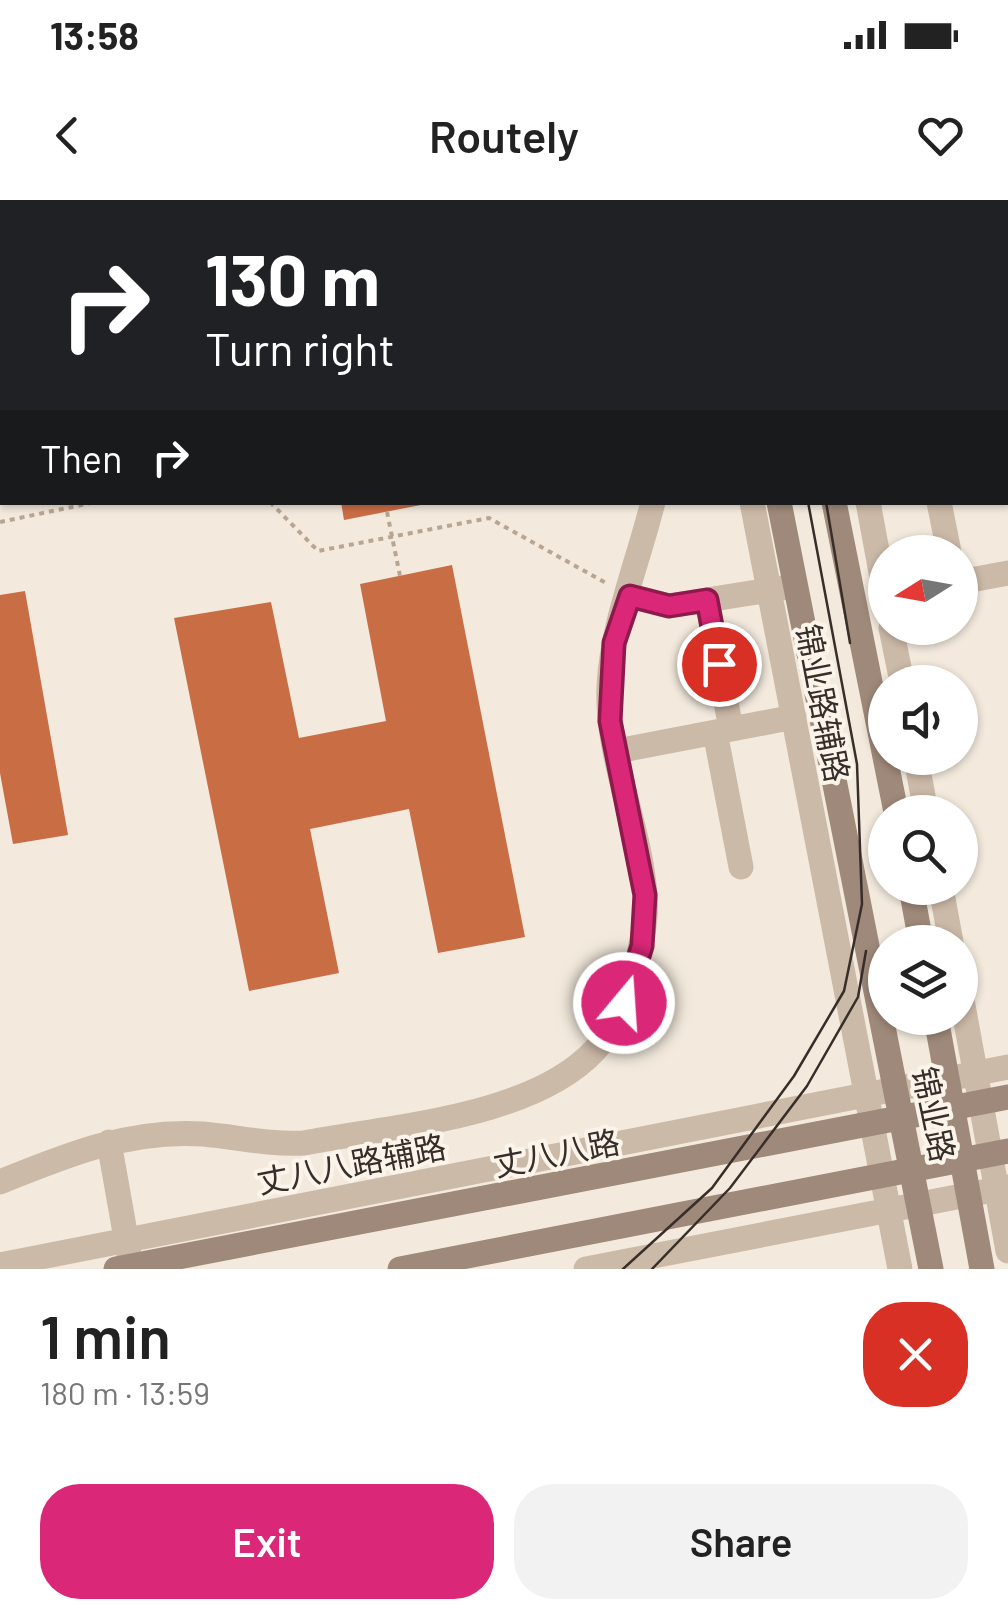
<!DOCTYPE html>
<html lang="en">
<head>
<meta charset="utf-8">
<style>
	body { margin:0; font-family:Barlow,"Noto Sans SC",sans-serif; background:#f2f2f2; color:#222; height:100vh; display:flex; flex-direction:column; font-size:38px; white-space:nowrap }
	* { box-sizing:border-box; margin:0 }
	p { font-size:32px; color:#767676 }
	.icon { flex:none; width:55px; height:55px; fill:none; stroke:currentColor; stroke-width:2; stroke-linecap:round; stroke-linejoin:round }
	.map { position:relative; height:1069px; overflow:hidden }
	.drawer { display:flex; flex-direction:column; background:#fff; flex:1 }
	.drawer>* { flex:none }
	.top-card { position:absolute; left:0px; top:0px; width:1010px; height:305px; box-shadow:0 2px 8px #0004; background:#202124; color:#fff; overflow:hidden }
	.needle { width:65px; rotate:259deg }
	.fabs { position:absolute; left:868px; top:335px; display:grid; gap:20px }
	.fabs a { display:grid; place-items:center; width:110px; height:110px; border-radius:50%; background:#fff; box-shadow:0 2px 8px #0004; font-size:50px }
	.pin { position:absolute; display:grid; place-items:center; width:85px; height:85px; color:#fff; margin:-42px; border:5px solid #fff; border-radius:50%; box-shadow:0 2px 10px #0007 }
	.me { position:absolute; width:110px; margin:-55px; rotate:18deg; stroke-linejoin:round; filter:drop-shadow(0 0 8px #0008) }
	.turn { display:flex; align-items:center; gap:35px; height:210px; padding:0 40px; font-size:45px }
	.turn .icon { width:130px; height:130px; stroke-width:2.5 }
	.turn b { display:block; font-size:70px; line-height:85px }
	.then { display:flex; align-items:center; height:95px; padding:0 40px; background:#0003; gap:20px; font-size:38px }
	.round { display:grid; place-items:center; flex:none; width:105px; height:105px; border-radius:40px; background:#f2f2f2 }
	.summary { display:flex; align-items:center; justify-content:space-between; height:170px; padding:0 40px }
	h1 { font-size:60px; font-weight:600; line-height:75px }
	.button { display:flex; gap:20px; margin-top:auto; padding:20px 40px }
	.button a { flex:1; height:115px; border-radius:40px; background:#db2777; color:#fff; font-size:40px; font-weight:600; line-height:115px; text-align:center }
	.button a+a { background:#f2f2f2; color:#222 }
	.status { display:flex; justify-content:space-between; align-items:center; height:70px; padding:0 50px; background:#fff; direction:ltr }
	.status svg { height:28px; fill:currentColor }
	header { display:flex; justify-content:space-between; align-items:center; height:130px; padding:0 40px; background:#fff; font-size:45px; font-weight:600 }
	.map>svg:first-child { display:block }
	.building { fill:#c96d45 }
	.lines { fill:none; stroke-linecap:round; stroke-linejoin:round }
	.path { stroke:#b8a592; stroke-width:4; stroke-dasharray:5 5; stroke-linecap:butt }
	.street { stroke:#ccbaa8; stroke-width:25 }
	.secondary { stroke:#9f897a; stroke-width:25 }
	.tram { stroke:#382e29; stroke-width:2.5 }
	.route-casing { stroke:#8e194d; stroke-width:25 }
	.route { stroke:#db2777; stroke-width:18 }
	.labels { text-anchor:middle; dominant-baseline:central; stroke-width:8; stroke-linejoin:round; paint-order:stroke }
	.street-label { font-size:32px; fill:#382e29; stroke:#faf4ea }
</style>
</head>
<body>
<div class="status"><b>13:58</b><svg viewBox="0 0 49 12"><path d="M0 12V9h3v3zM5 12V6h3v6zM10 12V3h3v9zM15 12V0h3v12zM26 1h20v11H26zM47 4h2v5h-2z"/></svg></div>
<header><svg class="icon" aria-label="back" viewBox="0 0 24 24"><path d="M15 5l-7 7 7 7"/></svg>Routely<svg class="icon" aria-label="heart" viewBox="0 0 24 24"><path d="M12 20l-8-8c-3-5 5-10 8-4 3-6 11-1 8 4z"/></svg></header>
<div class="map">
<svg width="1008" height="1069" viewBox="0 0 1008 1069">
	<rect width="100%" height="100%" fill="#f3eadd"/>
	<!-- building -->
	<path class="building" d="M 341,302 L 426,302 L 426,304 L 344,320 Z
		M 452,365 L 525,737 L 438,753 L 409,609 L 310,629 L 339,773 L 249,791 L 174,418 L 271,402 L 299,538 L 386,521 L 360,384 Z
		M 25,391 L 68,635 L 13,644 L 0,573 L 0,395 Z"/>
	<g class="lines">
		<!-- path -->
		<path class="path" d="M 270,302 L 318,351 L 489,318 L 606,383
			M 387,312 L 400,376
			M 0,322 L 96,302"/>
		<!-- street -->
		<path class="street" d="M 624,0 L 625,2
			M 693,0 L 694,2
			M 808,0 L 808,2
			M 752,302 L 900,1069
			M 868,302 L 885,394
			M 939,302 L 949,352
			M 960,382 L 1008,373
			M 629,396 L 669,406 L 782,388
			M 707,400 L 731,529
			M 891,428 L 902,482
			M 715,532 L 741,667
			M 617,551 L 794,517
			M 916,558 L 926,612
			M 941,688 L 951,742
			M 960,789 L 1008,1051
			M 109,942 L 129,1055
			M 0,982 C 66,955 130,929 203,934 C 238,937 269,945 304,943 C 391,926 532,918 595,850 C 613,830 625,801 633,776 C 641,750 647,722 645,695 C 640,625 606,557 609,486 C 612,425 638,362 653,302
			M 0,1065 L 1008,867
			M 586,1069 L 1008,987"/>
		<!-- secondary -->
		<path class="secondary" d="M 720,0 L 721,2
			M 775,0 L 775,2
			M 779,302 L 931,1069
			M 834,302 L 896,612
			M 911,688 L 921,742
			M 936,818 L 982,1069
			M 116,1069 L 1008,897
			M 400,1069 L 1008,951"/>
		<!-- tram -->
		<path class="tram" d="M 750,0 L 751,2
			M 774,0 L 774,2
			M 826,302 L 850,443
			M 623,1069 L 712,988 L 794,876 L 844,791 L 862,704 L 857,564 L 808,302
			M 652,1069 L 730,988 L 807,886 L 858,797 L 866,751"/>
	</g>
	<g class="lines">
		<!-- route casing -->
		<g class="route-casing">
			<path id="route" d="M 624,803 L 642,746 L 645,695 L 610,521 L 614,443 L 630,396 L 669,406 L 707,400 L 719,464"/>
		</g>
		<!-- route -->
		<use href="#route" class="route"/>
	</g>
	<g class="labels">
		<!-- street labels -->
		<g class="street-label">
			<text transform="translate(824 503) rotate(79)">锦业路辅路</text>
			<text transform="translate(935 914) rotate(78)">锦业路</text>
			<text transform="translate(556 952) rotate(-11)">丈八八路</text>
			<text transform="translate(351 963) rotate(-11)">丈八八路辅路</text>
		</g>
	</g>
</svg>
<div class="fabs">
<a><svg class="needle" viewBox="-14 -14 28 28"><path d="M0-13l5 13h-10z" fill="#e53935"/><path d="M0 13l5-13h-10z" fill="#767676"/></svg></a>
<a><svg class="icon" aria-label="sound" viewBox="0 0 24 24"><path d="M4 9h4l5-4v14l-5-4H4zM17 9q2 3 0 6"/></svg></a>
<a><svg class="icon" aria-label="search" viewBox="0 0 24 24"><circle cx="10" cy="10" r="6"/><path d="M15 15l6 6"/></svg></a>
<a><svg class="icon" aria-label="layers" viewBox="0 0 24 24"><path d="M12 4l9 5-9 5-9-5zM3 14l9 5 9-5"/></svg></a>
</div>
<div class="pin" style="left:719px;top:464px;background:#d93025"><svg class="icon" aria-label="arrive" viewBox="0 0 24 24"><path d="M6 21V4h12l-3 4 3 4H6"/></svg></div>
<svg class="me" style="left:624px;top:803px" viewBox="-20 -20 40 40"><circle r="17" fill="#db2777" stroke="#fff" stroke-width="3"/><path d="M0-11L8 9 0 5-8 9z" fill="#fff"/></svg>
<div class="top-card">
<div class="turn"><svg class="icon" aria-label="right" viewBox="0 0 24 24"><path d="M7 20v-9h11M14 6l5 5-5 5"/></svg><div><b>130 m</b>Turn right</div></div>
<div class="then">Then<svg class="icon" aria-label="right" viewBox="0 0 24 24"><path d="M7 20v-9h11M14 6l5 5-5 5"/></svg></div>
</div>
</div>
<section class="drawer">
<div class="summary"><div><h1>1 min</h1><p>180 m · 13:59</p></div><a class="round" style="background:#d93025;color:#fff"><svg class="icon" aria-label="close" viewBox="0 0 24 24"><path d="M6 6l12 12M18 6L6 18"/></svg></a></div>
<div class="button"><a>Exit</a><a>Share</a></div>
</section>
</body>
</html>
